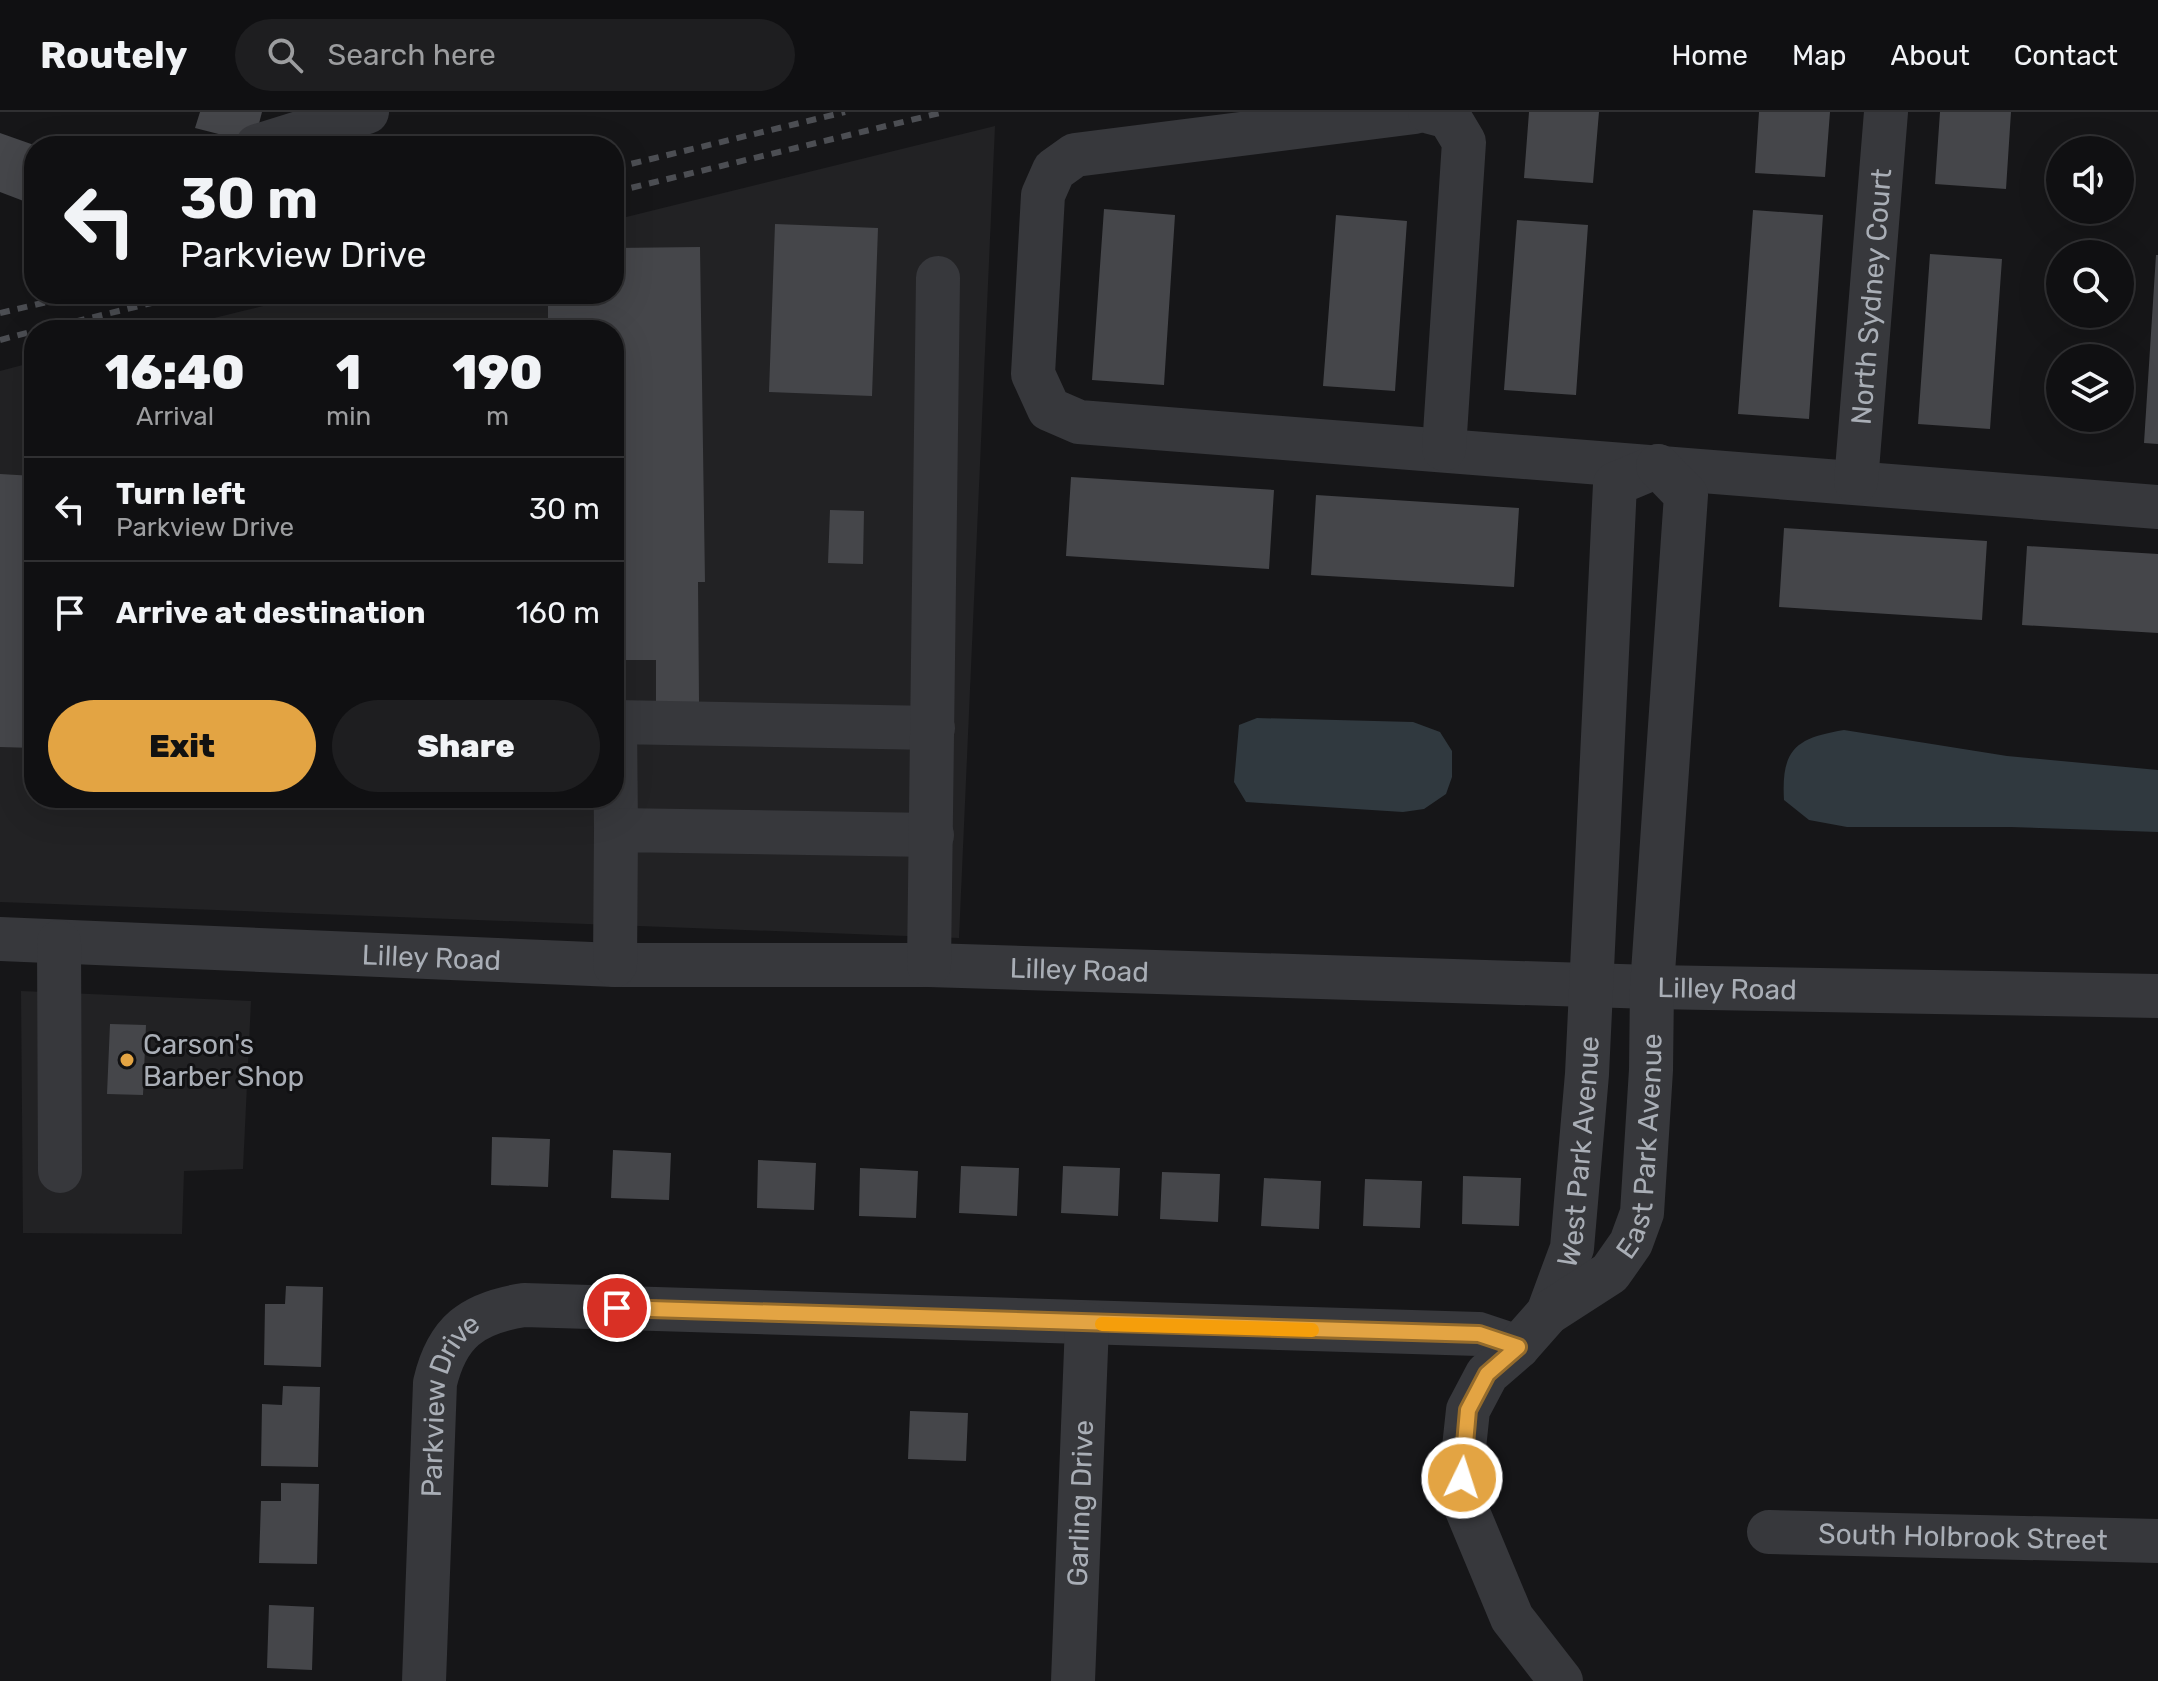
<!DOCTYPE html>
<html lang="en">
<head>
<meta charset="utf-8">
<style>
	body { margin:0; font-family:Rubik,sans-serif; background:#1e1e20; color:#f1f3f6; height:100vh; display:flex; flex-direction:column; font-size:30px; white-space:nowrap }
	* { box-sizing:border-box; margin:0 }
	p { font-size:26px; color:#9c9d9f }
	.icon { flex:none; width:44px; height:44px; fill:none; stroke:currentColor; stroke-width:2; stroke-linecap:round; stroke-linejoin:round }
	.map { position:relative; flex:1; overflow:hidden }
	.details { position:absolute; left:24px; top:208px; width:600px; height:488px; display:flex; flex-direction:column; background:#101012; border-radius:32px; box-shadow:0 8px 32px #0002,0 0 0 2px #303032 }
	.details>* { flex:none }
	.guide { position:absolute; left:24px; top:24px; width:600px; height:168px; border-radius:32px; box-shadow:0 8px 32px #0002,0 0 0 2px #303032; background:#101012; color:#f1f3f6; overflow:hidden }
	.buttons { position:absolute; left:2046px; top:24px; display:grid; gap:16px }
	.buttons a { display:grid; place-items:center; width:88px; height:88px; border-radius:50%; background:#101012; box-shadow:0 8px 32px #0002,0 0 0 2px #303032; font-size:40px }
	.pin { position:absolute; display:grid; place-items:center; width:68px; height:68px; color:#fff; margin:-34px; border:4px solid #fff; border-radius:50%; box-shadow:0 2px 8px #0007 }
	.me { position:absolute; width:88px; margin:-44px; rotate:4deg; stroke-linejoin:round; filter:drop-shadow(0 0 6px #0008) }
	.turn { display:flex; align-items:center; gap:28px; height:168px; padding:0 24px; font-size:36px }
	.turn .icon { width:104px; height:104px; stroke-width:2.5 }
	.turn b { display:block; font-size:56px; line-height:68px }
	.eta { display:flex; justify-content:space-evenly; align-items:center; height:136px; text-align:center }
	.eta b { font-size:48px; font-weight:800; line-height:56px }
	.button { display:flex; gap:16px; margin-top:auto; padding:16px 24px }
	.button a { flex:1; height:92px; border-radius:48px; background:#e3a443; color:#111; font-size:32px; font-weight:800; line-height:92px; text-align:center }
	.button a+a { background:#1e1e20; color:#f1f3f6 }
	ul { padding:0; list-style:none }
	li { display:flex; align-items:center; gap:24px; height:104px; padding:0 24px; border-top:2px solid #303032 }
	li div { flex:1 }
	li b { display:block; font-size:30px }
	li em { font-style:normal }
	header { display:flex; align-items:center; gap:48px; box-sizing:border-box; height:112px; padding:0 40px; background:#101012; border-bottom:2px solid #303032 }
	header strong { font-size:38px }
	nav { display:flex; gap:44px; margin-inline-start:auto; font-size:28px }
	.search { width:560px; height:72px; background:#1e1e20; display:flex; align-items:center; gap:20px; box-sizing:border-box; padding:0 28px; border-radius:44px; color:#9c9d9f; font-size:30px }
	.map>svg:first-child { display:block }
	.built { fill:#222224 }
	.water { fill:#30393f }
	.building { fill:#45464a }
	.lines { fill:none; stroke-linecap:round; stroke-linejoin:round }
	.minor { stroke:#37383c; stroke-width:44 }
	.rail { stroke:#4c4e53; stroke-width:6; stroke-dasharray:10 8; stroke-linecap:butt }
	.route-casing { stroke:#946b2c; stroke-width:20 }
	.route { stroke:#e3a443; stroke-width:14 }
	.slow { stroke:#f59e0b; stroke-width:14 }
	.poi-dot { fill:#e3a443; stroke:#111113; stroke-width:3 }
	.labels { text-anchor:middle; dominant-baseline:central; stroke-width:6; stroke-linejoin:round; paint-order:stroke }
	.street-label { font-size:28px; fill:#a9aeb6; stroke:#111113 }
	.poi-label { font-size:28px; fill:#a9aeb6; stroke:#111113; text-anchor:start }
</style>
</head>
<body>
<header>
<strong>Routely</strong>
<div class="search"><svg class="icon" aria-label="search" viewBox="0 0 24 24"><circle cx="10" cy="10" r="6"/><path d="M15 15l6 6"/></svg>Search here</div>
<nav><a>Home</a><a>Map</a><a>About</a><a>Contact</a></nav>
</header>
<div class="map">
<svg width="2158" height="1569" viewBox="0 0 2158 1569">
	<rect width="100%" height="100%" fill="#161618"/>
	<!-- built -->
	<path class="built" d="M 995,14 L 959,826 L 0,790 L 0,259 L 34,250 L 34,686 L 614,686 L 614,218 L 165,218 L 312,182 L 614,182 L 614,108 Z
		M 21,879 L 251,889 L 243,1057 L 184,1059 L 182,1122 L 23,1121 Z"/>
	<!-- water -->
	<path class="water" d="M 1257,606 L 1413,610 L 1440,620 L 1452,639 L 1452,665 L 1446,682 L 1424,697 L 1403,700 L 1246,690 L 1234,670 L 1239,613 Z
		M 1844,618 L 2007,644 L 2158,658 L 2158,720 L 2011,715 L 1847,715 L 1809,708 L 1784,688 C 1781,637 1796,626 1844,618 Z"/>
	<!-- building -->
	<path class="building" d="M 200,0 L 262,0 L 254,31 L 195,16 Z
		M 1529,0 L 1599,0 L 1593,71 L 1524,66 Z
		M 1759,0 L 1830,0 L 1825,65 L 1755,61 Z
		M 1940,0 L 2011,0 L 2006,77 L 1935,72 Z
		M 0,21 L 34,33 L 34,93 L 0,80 Z
		M 1104,97 L 1175,103 L 1164,273 L 1092,268 Z
		M 1753,98 L 1823,103 L 1809,307 L 1738,302 Z
		M 1336,103 L 1407,109 L 1395,279 L 1323,274 Z
		M 1517,108 L 1588,113 L 1576,283 L 1504,278 Z
		M 775,112 L 878,116 L 872,284 L 769,280 Z
		M 700,135 L 705,470 L 698,470 L 699,590 L 656,591 L 656,548 L 614,548 L 614,218 L 548,218 L 548,182 L 614,182 L 614,136 Z
		M 1930,142 L 2002,147 L 1990,317 L 1918,312 Z
		M 2156,143 L 2158,143 L 2158,332 L 2144,331 Z
		M 0,362 L 34,364 L 34,636 L 0,635 Z
		M 1071,365 L 1274,378 L 1269,457 L 1066,444 Z
		M 1316,383 L 1519,396 L 1514,475 L 1311,463 Z
		M 830,398 L 864,399 L 863,452 L 828,451 Z
		M 1784,416 L 1987,429 L 1982,508 L 1779,495 Z
		M 2027,434 L 2158,442 L 2158,521 L 2022,513 Z
		M 110,912 L 146,913 L 143,983 L 107,982 Z
		M 492,1025 L 550,1027 L 548,1075 L 491,1073 Z
		M 613,1038 L 671,1041 L 669,1088 L 611,1086 Z
		M 758,1048 L 816,1051 L 814,1098 L 757,1096 Z
		M 961,1054 L 1019,1056 L 1017,1104 L 959,1101 Z
		M 1063,1054 L 1120,1056 L 1118,1104 L 1061,1101 Z
		M 860,1056 L 918,1059 L 916,1106 L 859,1104 Z
		M 1162,1060 L 1220,1062 L 1218,1110 L 1160,1107 Z
		M 1463,1064 L 1521,1066 L 1519,1114 L 1462,1112 Z
		M 1264,1066 L 1321,1069 L 1319,1117 L 1261,1114 Z
		M 1365,1067 L 1422,1069 L 1420,1116 L 1363,1114 Z
		M 286,1174 L 323,1175 L 321,1255 L 264,1253 L 265,1192 L 285,1192 Z
		M 283,1274 L 320,1275 L 318,1355 L 261,1354 L 262,1292 L 282,1293 Z
		M 910,1299 L 968,1301 L 966,1349 L 908,1347 Z
		M 281,1371 L 319,1372 L 317,1452 L 259,1451 L 261,1389 L 281,1389 Z
		M 269,1493 L 314,1495 L 312,1558 L 267,1556 Z"/>
	<g class="lines">
		<!-- minor -->
		<g class="minor">
			<path d="M 1415,0 L 1075,43 L 1054,58 L 1043,83 L 1033,262 L 1049,297 L 1079,310 L 2158,395"/>
			<path d="M 1430,0 L 1449,5 L 1464,30 L 1444,337"/>
			<path d="M 257,34 L 367,0"/>
			<path id="s1" d="M 1856,370 L 1886,0"/>
			<path d="M 616,718 L 615,610 L 933,616"/>
			<path id="s2" d="M 0,827 L 615,853 L 929,853 L 1652,875 L 2158,884"/>
			<path d="M 59,830 L 60,1059"/>
			<path d="M 615,853 L 616,718 L 932,723"/>
			<path d="M 929,853 L 938,166"/>
			<path id="s3" d="M 1548,1201 L 1572,1136 L 1587,962 L 1615,372 L 1658,354"/>
			<path id="s4" d="M 1769,1420 L 2158,1429"/>
			<path id="s5" d="M 424,1569 L 435,1271 C 447,1220 472,1201 524,1193 L 1479,1222 L 1518,1235"/>
			<path id="s6" d="M 1073,1569 L 1087,1212"/>
			<path id="s7" d="M 1561,1569 L 1512,1506 L 1462,1386 L 1463,1345 L 1468,1298 L 1487,1262 L 1518,1235 L 1548,1201 L 1610,1161 L 1631,1131 L 1642,1101 L 1651,958 L 1652,875 L 1686,383 L 1658,354"/>
		</g>
		<!-- rail -->
		<path class="rail" d="M 614,56 L 845,0
			M 614,80 L 944,0
			M 0,201 L 81,182
			M 40,218 L 189,182
			M 0,228 L 34,219"/>
	</g>
	<g class="lines">
		<!-- route casing -->
		<g class="route-casing">
			<path id="route" d="M 617,1196 L 1479,1222 L 1518,1235 L 1487,1262 L 1468,1298 L 1462,1366"/>
		</g>
		<!-- route -->
		<use href="#route" class="route"/>
		<!-- slow -->
		<path class="slow" d="M 1102,1212 L 1312,1218"/>
	</g>
	<!-- markers -->
	<circle class="poi-dot" cx="127" cy="948" r="8"/>
	<g class="labels">
		<!-- street labels -->
		<g class="street-label">
			<text stroke="none"><textPath href="#s1" startOffset="186">North Sydney Court</textPath></text>
			<text stroke="none"><textPath href="#s2" startOffset="432">Lilley Road</textPath></text>
			<text stroke="none"><textPath href="#s2" startOffset="1080">Lilley Road</textPath></text>
			<text stroke="none"><textPath href="#s2" startOffset="1728">Lilley Road</textPath></text>
			<text stroke="none"><textPath href="#s7" startOffset="634">East Park Avenue</textPath></text>
			<text stroke="none"><textPath href="#s3" startOffset="166">West Park Avenue</textPath></text>
			<text stroke="none"><textPath href="#s5" startOffset="280">Parkview Drive</textPath></text>
			<text stroke="none"><textPath href="#s6" startOffset="178">Garling Drive</textPath></text>
			<text stroke="none"><textPath href="#s4" startOffset="194">South Holbrook Street</textPath></text>
		</g>
		<!-- poi labels -->
		<g class="poi-label">
			<text x="143" y="932">Carson's<tspan x="143" dy="32">Barber Shop</tspan></text>
		</g>
	</g>
</svg>
<div class="buttons">
<a><svg class="icon" aria-label="sound" viewBox="0 0 24 24"><path d="M4 9h4l5-4v14l-5-4H4zM17 9q2 3 0 6"/></svg></a>
<a><svg class="icon" aria-label="search" viewBox="0 0 24 24"><circle cx="10" cy="10" r="6"/><path d="M15 15l6 6"/></svg></a>
<a><svg class="icon" aria-label="layers" viewBox="0 0 24 24"><path d="M12 4l9 5-9 5-9-5zM3 14l9 5 9-5"/></svg></a>
</div>
<div class="pin" style="left:617px;top:1196px;background:#d93025"><svg class="icon" aria-label="arrive" viewBox="0 0 24 24"><path d="M6 21V4h12l-3 4 3 4H6"/></svg></div>
<svg class="me" style="left:1462px;top:1366px" viewBox="-20 -20 40 40"><circle r="17" fill="#e3a443" stroke="#fff" stroke-width="3"/><path d="M0-11L8 9 0 5-8 9z" fill="#fff"/></svg>
<div class="guide">
<div class="turn"><svg class="icon" aria-label="left" viewBox="0 0 24 24"><path d="M17 20v-9H6M10 6l-5 5 5 5"/></svg><div><b>30 m</b>Parkview Drive</div></div>
</div>
<section class="details">
<div class="eta">
<div><b>16:40</b><p>Arrival</p></div>
<div><b>1</b><p>min</p></div>
<div><b>190</b><p>m</p></div>
</div>
<ul>
<li><svg class="icon" aria-label="left" viewBox="0 0 24 24"><path d="M17 20v-9H6M10 6l-5 5 5 5"/></svg><div><b>Turn left</b><p>Parkview Drive</p></div><em>30 m</em></li>
<li><svg class="icon" aria-label="arrive" viewBox="0 0 24 24"><path d="M6 21V4h12l-3 4 3 4H6"/></svg><div><b>Arrive at destination</b></div><em>160 m</em></li>
</ul>
<div class="button"><a>Exit</a><a>Share</a></div>
</section>
</div>
</body>
</html>
